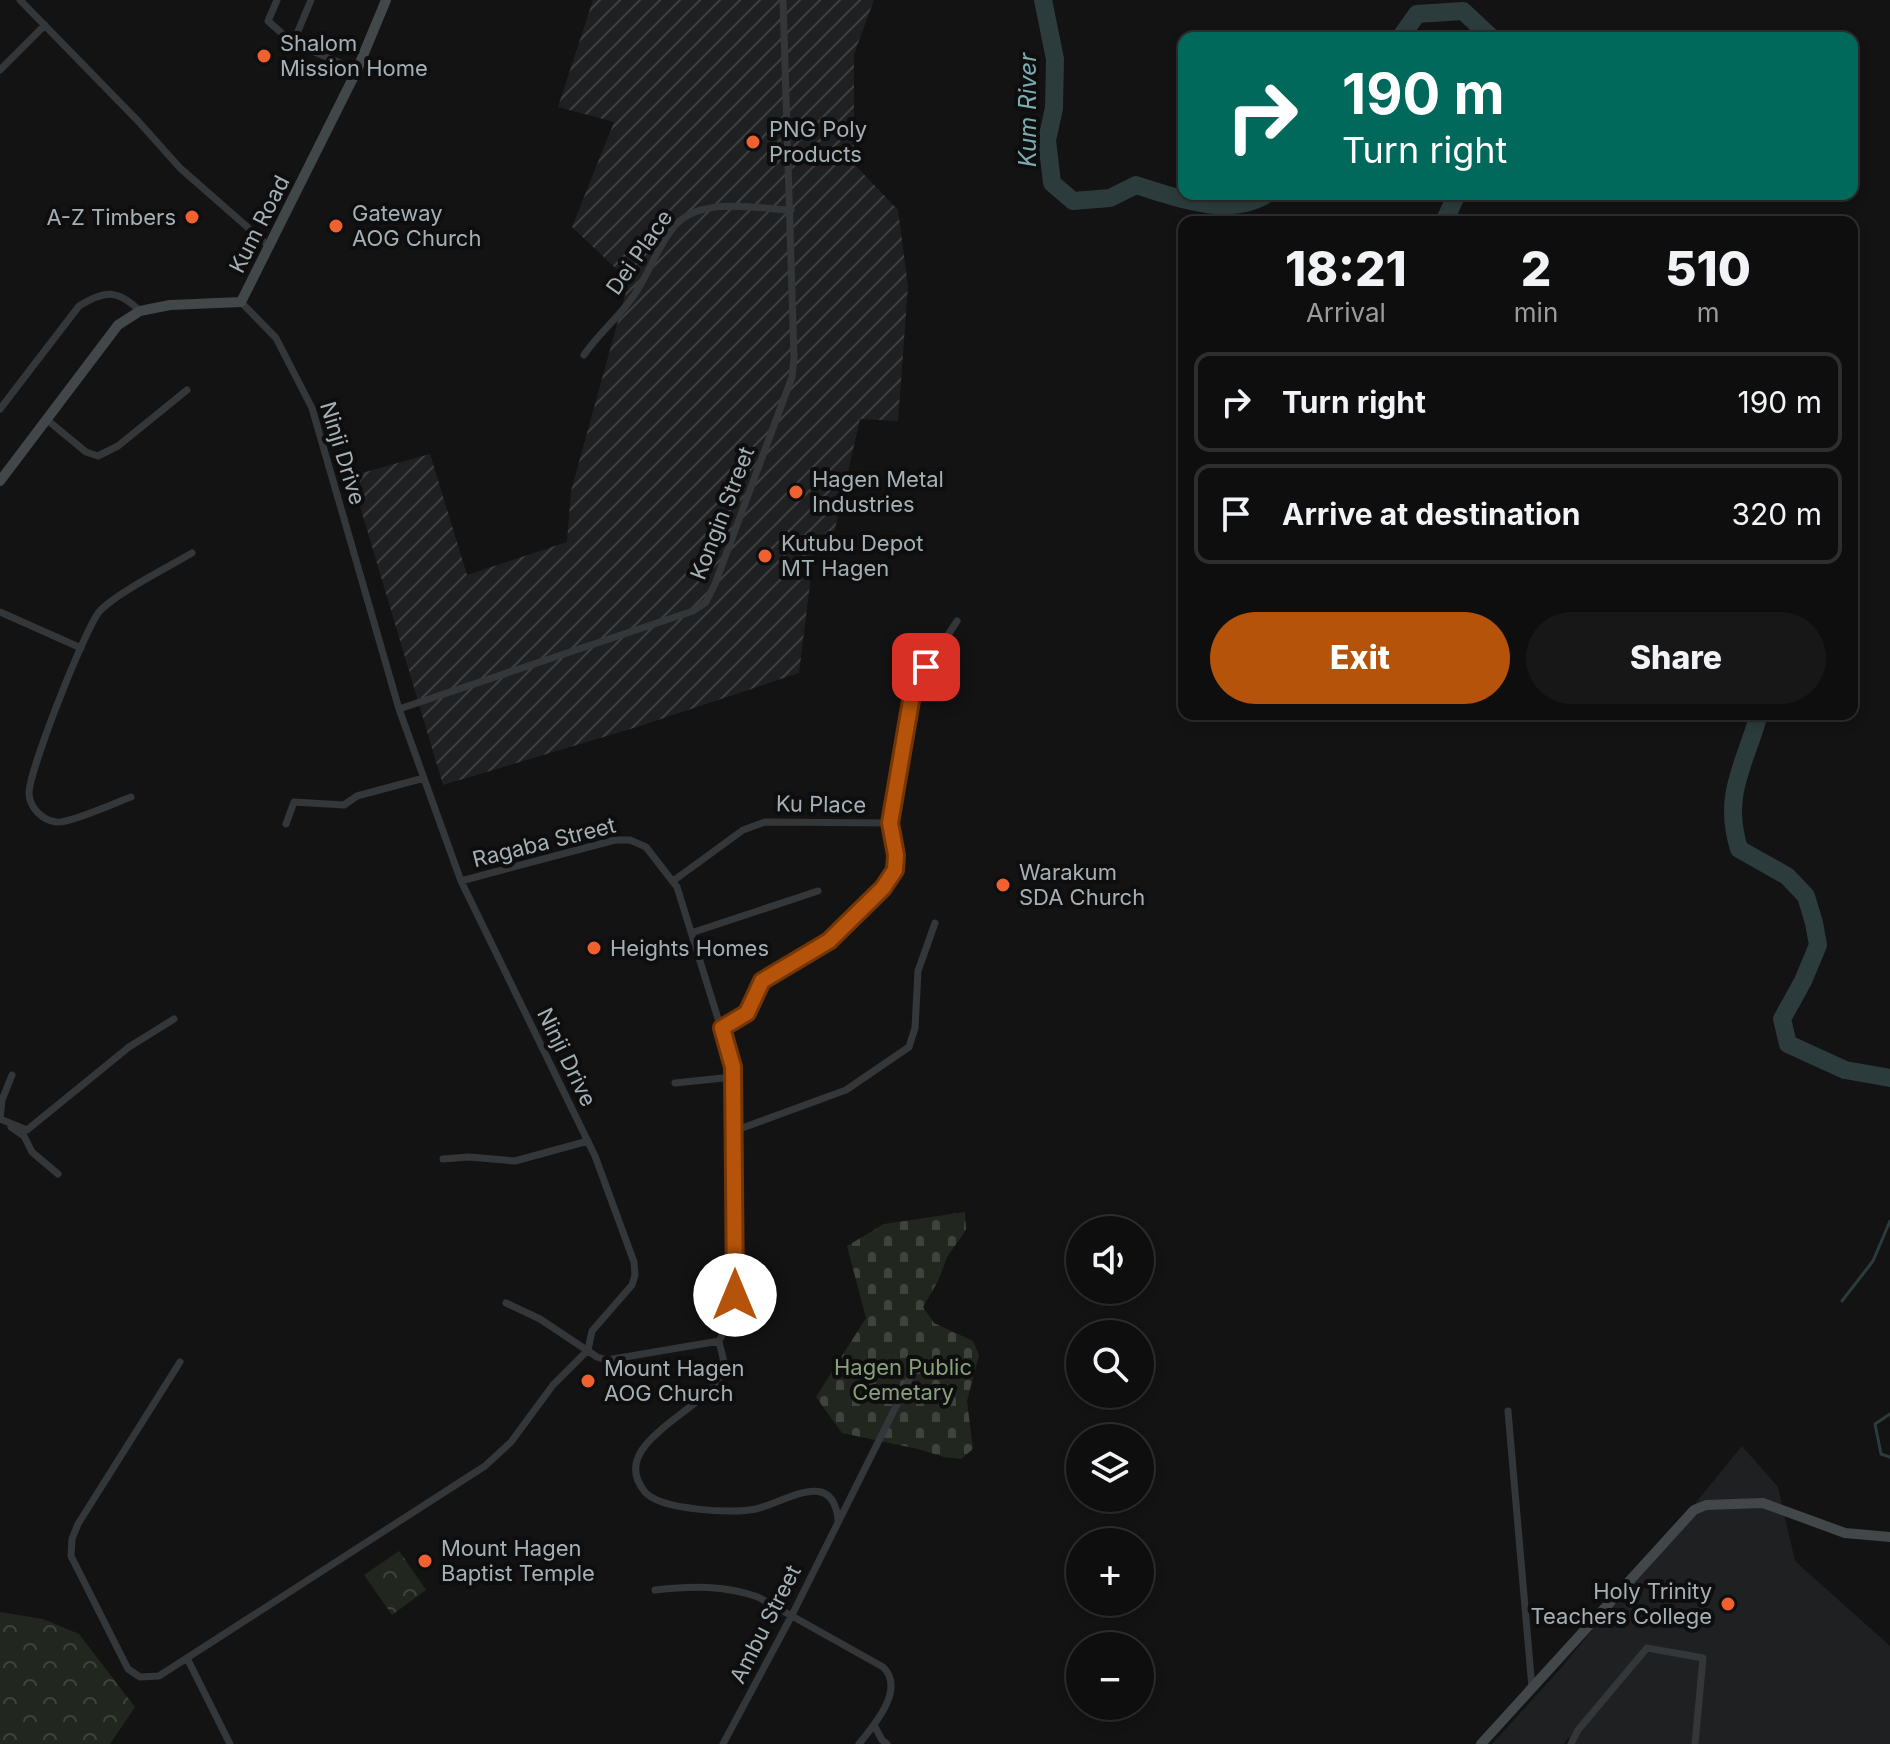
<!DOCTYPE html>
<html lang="en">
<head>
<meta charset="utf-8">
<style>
	body { margin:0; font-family:Inter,sans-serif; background:#171718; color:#f1f3f6; height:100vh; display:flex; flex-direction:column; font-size:30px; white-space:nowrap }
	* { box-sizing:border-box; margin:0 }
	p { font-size:26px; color:#9b9c9e }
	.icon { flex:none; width:44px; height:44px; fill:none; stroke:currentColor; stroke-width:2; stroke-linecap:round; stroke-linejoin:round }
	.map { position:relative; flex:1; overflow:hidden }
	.side { position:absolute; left:1178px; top:216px; width:680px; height:504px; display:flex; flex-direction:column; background:#0e0e0f; border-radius:16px; box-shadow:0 4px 12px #0003,0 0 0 2px #2e2e2f }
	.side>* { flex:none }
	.banner { position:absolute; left:1178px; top:32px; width:680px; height:168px; border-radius:16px; box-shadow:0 4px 12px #0003,0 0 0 2px #2e2e2f; background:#00695c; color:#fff; overflow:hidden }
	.buttons { position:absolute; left:1066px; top:1216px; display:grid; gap:16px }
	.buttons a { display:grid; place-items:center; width:88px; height:88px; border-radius:50%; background:#0e0e0f; box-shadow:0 4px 12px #0003,0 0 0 2px #2e2e2f; font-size:40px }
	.pin { position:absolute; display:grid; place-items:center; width:68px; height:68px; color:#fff; margin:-34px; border-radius:16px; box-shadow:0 4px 12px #0006 }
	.me { position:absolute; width:88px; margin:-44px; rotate:0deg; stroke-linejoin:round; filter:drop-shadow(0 0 6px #0008) }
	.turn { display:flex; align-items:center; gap:28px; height:168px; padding:0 32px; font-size:36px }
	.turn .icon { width:104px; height:104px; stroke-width:2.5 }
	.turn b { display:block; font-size:56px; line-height:68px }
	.eta { display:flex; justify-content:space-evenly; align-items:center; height:136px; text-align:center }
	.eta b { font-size:48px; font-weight:800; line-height:56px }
	.action { display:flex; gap:16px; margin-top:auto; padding:16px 32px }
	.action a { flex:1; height:92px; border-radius:48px; background:#b45309; color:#fff; font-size:32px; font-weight:800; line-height:92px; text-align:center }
	.action a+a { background:#171718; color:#f1f3f6 }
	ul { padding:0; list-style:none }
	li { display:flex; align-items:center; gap:24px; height:100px; margin:0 16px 12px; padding:0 16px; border:4px solid #2e2e2f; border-radius:16px }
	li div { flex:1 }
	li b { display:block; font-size:30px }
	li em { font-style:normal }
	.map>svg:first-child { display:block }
	.built { fill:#1f2021 }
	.industrial { fill:url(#industrial-furrows) }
	.cemetery { fill:url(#cemetery-stones) }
	.park { fill:url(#park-crowns) }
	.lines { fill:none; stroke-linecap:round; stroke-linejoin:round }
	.stream { stroke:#2c3c3d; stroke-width:3 }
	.river { stroke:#2c3c3d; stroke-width:18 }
	.street { stroke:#343739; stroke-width:7 }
	.secondary { stroke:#424749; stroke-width:10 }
	.route-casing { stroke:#753606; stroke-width:20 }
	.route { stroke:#b45309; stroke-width:14 }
	.poi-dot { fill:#f0612f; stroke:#0e0e0f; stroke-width:3 }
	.labels { text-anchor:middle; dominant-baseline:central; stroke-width:8; stroke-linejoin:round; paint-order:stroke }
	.poi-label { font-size:22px; fill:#a4b0b5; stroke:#0e0e0f; text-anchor:start }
	.street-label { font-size:22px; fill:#a4b0b5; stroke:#0e0e0f }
	.park-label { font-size:22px; fill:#88a07b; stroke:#0e0e0f }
	.water-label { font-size:24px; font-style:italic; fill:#7badb0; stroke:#0e0e0f }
</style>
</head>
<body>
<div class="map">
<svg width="1890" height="1744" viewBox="0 0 1890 1744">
	<defs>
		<pattern id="industrial-furrows" width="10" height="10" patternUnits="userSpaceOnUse" patternTransform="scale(2)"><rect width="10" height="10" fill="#1f2021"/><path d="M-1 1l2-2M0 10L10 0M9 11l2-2" fill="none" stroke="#3d3e3f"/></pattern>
		<pattern id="cemetery-stones" width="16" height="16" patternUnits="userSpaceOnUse" patternTransform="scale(2)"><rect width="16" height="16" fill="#21271f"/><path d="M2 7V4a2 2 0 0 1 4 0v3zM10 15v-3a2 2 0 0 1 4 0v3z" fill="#3e443d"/></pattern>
		<pattern id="park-crowns" width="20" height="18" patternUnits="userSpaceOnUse" patternTransform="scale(2)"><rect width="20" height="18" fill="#21271f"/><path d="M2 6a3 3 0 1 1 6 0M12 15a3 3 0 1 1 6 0" fill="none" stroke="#3e443d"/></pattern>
	</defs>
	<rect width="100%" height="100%" fill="#131314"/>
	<!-- built -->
	<path class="built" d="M 1742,1446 L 1778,1487 L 1795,1561 L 1890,1646 L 1890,1744 L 1569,1744 L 1569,1737 L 1564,1744 L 1492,1744 L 1561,1668 Z"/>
	<!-- industrial -->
	<path class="industrial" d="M 593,0 L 874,0 L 854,54 L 854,164 L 898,210 L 908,286 L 898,421 L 860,419 L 834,533 L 816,535 L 799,673 L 637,727 L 443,785 L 351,476 L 430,454 L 467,575 L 567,542 L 571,491 L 629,281 L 572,227 L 614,122 L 558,107 Z"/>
	<!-- cemetery -->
	<path class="cemetery" d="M 965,1212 L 966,1230 L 947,1257 L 938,1281 L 923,1307 L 934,1323 L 973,1341 L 979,1355 L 967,1401 L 973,1449 L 961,1459 L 944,1457 L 918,1449 L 842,1433 L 816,1397 L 866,1318 L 847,1246 L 884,1224 Z"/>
	<!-- park -->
	<path class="park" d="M 399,1551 L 426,1590 L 392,1615 L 364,1575 Z
		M 0,1612 L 43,1619 L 79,1634 L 135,1707 L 110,1744 L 0,1744 Z"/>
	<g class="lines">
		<!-- stream -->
		<path class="stream" d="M 1842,1301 L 1873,1261 L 1890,1221
			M 1890,1414 L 1875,1424 L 1881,1454 L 1890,1457"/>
		<!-- river -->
		<path class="river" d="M 1043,0 L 1055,59 L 1054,108 L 1047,140 L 1052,183 L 1073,201 L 1110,198 L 1136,185 C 1177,198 1228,218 1267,194
			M 1400,38 L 1417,14 L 1463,11 L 1492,38
			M 1444,222 L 1457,194
			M 1759,714 C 1745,765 1722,794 1739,849 L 1787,876 L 1806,896 L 1814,923 L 1818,945 L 1803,981 L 1782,1019 L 1788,1044 L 1845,1070 L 1890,1078"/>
		<!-- street -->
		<path class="street" d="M 20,0 L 138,121 L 180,168 L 270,247
			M 277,0 L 268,21 L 293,43 L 357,70
			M 293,43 L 311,0
			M 0,70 L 45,25
			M 584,355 C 598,334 618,318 632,298 C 648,276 656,249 673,228 C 699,195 755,209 791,210
			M 0,409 L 79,306 C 105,290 117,289 140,311
			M 46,419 L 86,452 L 98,456 L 118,446 L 187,390
			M 0,612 L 81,648
			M 399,709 L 693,611 L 706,602 L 715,584 L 792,377 L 794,358 L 783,0
			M 131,797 C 117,802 68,824 56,822 C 42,820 30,808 29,794 C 28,773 85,629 99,612 C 113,595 170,566 192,553
			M 286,824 L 294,802 L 344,805 L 357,796 L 424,778
			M 461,881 L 615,840 L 630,840 L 646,847 L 677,887 L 733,1067 L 735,1295 L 731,1317 L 719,1341
			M 673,881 L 743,830 L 765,822 L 890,823
			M 691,933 L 818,891
			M 722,1028 L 747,1013 L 762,981 L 829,941 L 883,888 L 895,870 L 896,855 L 890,823 L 913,689 L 957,621
			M 12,1075 L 2,1100 L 0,1119 L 27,1130 L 129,1047 L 174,1019
			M 675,1083 L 733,1077
			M 11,1127 L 24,1136 L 32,1152 L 58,1174
			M 734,1131 L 846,1090 L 909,1047 L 915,1028 L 918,971 L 935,923
			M 443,1159 L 469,1157 L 515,1161 L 588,1141
			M 506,1303 L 540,1319 L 597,1357 L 607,1360 L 719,1341 C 720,1348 724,1358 724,1365 C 719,1408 602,1440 645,1492 C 660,1510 733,1514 756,1509 C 785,1502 833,1467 838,1520
			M 180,1362 L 78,1524 L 72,1539 L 71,1556 L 128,1669 L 140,1677 L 159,1676 L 485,1466 L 511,1442 L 553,1385 L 588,1350 L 592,1331 L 632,1285 L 635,1275 L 634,1262 L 595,1156 L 461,881 L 399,709 L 312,408 L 276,338 L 241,302
			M 1508,1411 L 1532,1688
			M 655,1590 C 691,1586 724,1585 758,1597 L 883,1667 C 906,1689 874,1725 859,1744
			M 187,1658 L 230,1744
			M 874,1725 L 882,1740 L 887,1744
			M 723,1744 L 792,1615 L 918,1362
			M 1571,1744 L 1578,1730 L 1647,1648 L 1703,1658 L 1695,1744"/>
		<!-- secondary -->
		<path class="secondary" d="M 0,481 L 118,325 L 140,311 L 170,305 L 241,302 L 357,70 L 386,0
			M 1481,1744 L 1694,1510 L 1706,1505 L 1763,1503 L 1845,1533 L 1890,1537"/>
	</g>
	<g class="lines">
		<!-- route casing -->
		<g class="route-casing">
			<path id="route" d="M 735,1295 L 733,1067 L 722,1028 L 747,1013 L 762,981 L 829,941 L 883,888 L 895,870 L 896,855 L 890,823 L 913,689 L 926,667"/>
		</g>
		<!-- route -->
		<use href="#route" class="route"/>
	</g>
	<!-- markers -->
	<g class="poi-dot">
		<circle cx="264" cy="56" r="8"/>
		<circle cx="753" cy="142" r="8"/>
		<circle cx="192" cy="217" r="8"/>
		<circle cx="336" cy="226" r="8"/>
		<circle cx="796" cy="492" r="8"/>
		<circle cx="765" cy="556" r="8"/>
		<circle cx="1003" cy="885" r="8"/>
		<circle cx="594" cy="948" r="8"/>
		<circle cx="588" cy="1381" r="8"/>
		<circle cx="425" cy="1561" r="8"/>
		<circle cx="1728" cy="1604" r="8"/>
	</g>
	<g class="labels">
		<!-- poi labels -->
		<g class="poi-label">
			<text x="280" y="43">Shalom<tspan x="280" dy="25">Mission Home</tspan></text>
			<text x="769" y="129">PNG Poly<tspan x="769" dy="25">Products</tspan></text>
			<text x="352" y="213">Gateway<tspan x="352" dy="25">AOG Church</tspan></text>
			<text x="176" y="217" text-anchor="end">A-Z Timbers</text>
			<text x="812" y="479">Hagen Metal<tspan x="812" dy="25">Industries</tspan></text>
			<text x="781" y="543">Kutubu Depot<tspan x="781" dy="25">MT Hagen</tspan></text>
			<text x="1019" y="872">Warakum<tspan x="1019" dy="25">SDA Church</tspan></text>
			<text x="610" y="948">Heights Homes</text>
			<text x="604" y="1368">Mount Hagen<tspan x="604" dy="25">AOG Church</tspan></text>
			<text x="441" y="1548">Mount Hagen<tspan x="441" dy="25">Baptist Temple</tspan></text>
			<text x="1712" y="1591" text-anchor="end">Holy Trinity<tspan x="1712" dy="25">Teachers College</tspan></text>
		</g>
		<!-- street labels -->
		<g class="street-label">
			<text transform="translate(259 224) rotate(-63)">Kum Road</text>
			<text transform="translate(639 252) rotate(-55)">Dei Place</text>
			<text transform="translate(343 453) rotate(73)">Ninji Drive</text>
			<text transform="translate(722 513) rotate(-69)">Kongin Street</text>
			<text transform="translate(821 804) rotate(1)">Ku Place</text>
			<text transform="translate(544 842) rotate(-14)">Ragaba Street</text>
			<text transform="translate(567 1057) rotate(64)">Ninji Drive</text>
			<text transform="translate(765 1624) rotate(-63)">Ambu Street</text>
		</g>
		<!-- park labels -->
		<g class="park-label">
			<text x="903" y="1367">Hagen Public<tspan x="903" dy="25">Cemetary</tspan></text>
		</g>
		<!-- water labels -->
		<g class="water-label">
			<text transform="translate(1027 110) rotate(-90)">Kum River</text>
		</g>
	</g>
</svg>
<div class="buttons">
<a><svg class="icon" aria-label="sound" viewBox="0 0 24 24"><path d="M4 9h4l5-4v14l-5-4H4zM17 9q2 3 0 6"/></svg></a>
<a><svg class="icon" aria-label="search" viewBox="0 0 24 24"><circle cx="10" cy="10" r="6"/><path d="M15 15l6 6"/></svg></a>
<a><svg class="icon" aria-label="layers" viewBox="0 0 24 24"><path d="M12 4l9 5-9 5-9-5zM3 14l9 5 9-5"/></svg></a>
<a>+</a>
<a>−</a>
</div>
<div class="pin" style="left:926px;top:667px;background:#d93025"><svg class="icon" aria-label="arrive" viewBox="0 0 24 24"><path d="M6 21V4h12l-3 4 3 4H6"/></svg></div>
<svg class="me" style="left:735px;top:1295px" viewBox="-20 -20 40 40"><circle r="19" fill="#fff"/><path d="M0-13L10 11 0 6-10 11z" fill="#b45309"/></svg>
<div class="banner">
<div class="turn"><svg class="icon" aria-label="right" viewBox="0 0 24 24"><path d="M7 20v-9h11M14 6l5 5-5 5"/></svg><div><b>190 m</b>Turn right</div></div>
</div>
<section class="side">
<div class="eta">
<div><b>18:21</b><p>Arrival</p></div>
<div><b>2</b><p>min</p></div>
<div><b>510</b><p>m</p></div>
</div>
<ul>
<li><svg class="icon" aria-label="right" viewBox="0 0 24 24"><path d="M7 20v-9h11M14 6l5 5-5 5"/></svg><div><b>Turn right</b></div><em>190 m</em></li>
<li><svg class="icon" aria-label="arrive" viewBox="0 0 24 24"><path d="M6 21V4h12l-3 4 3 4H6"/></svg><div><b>Arrive at destination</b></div><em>320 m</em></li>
</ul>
<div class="action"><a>Exit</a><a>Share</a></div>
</section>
</div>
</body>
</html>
